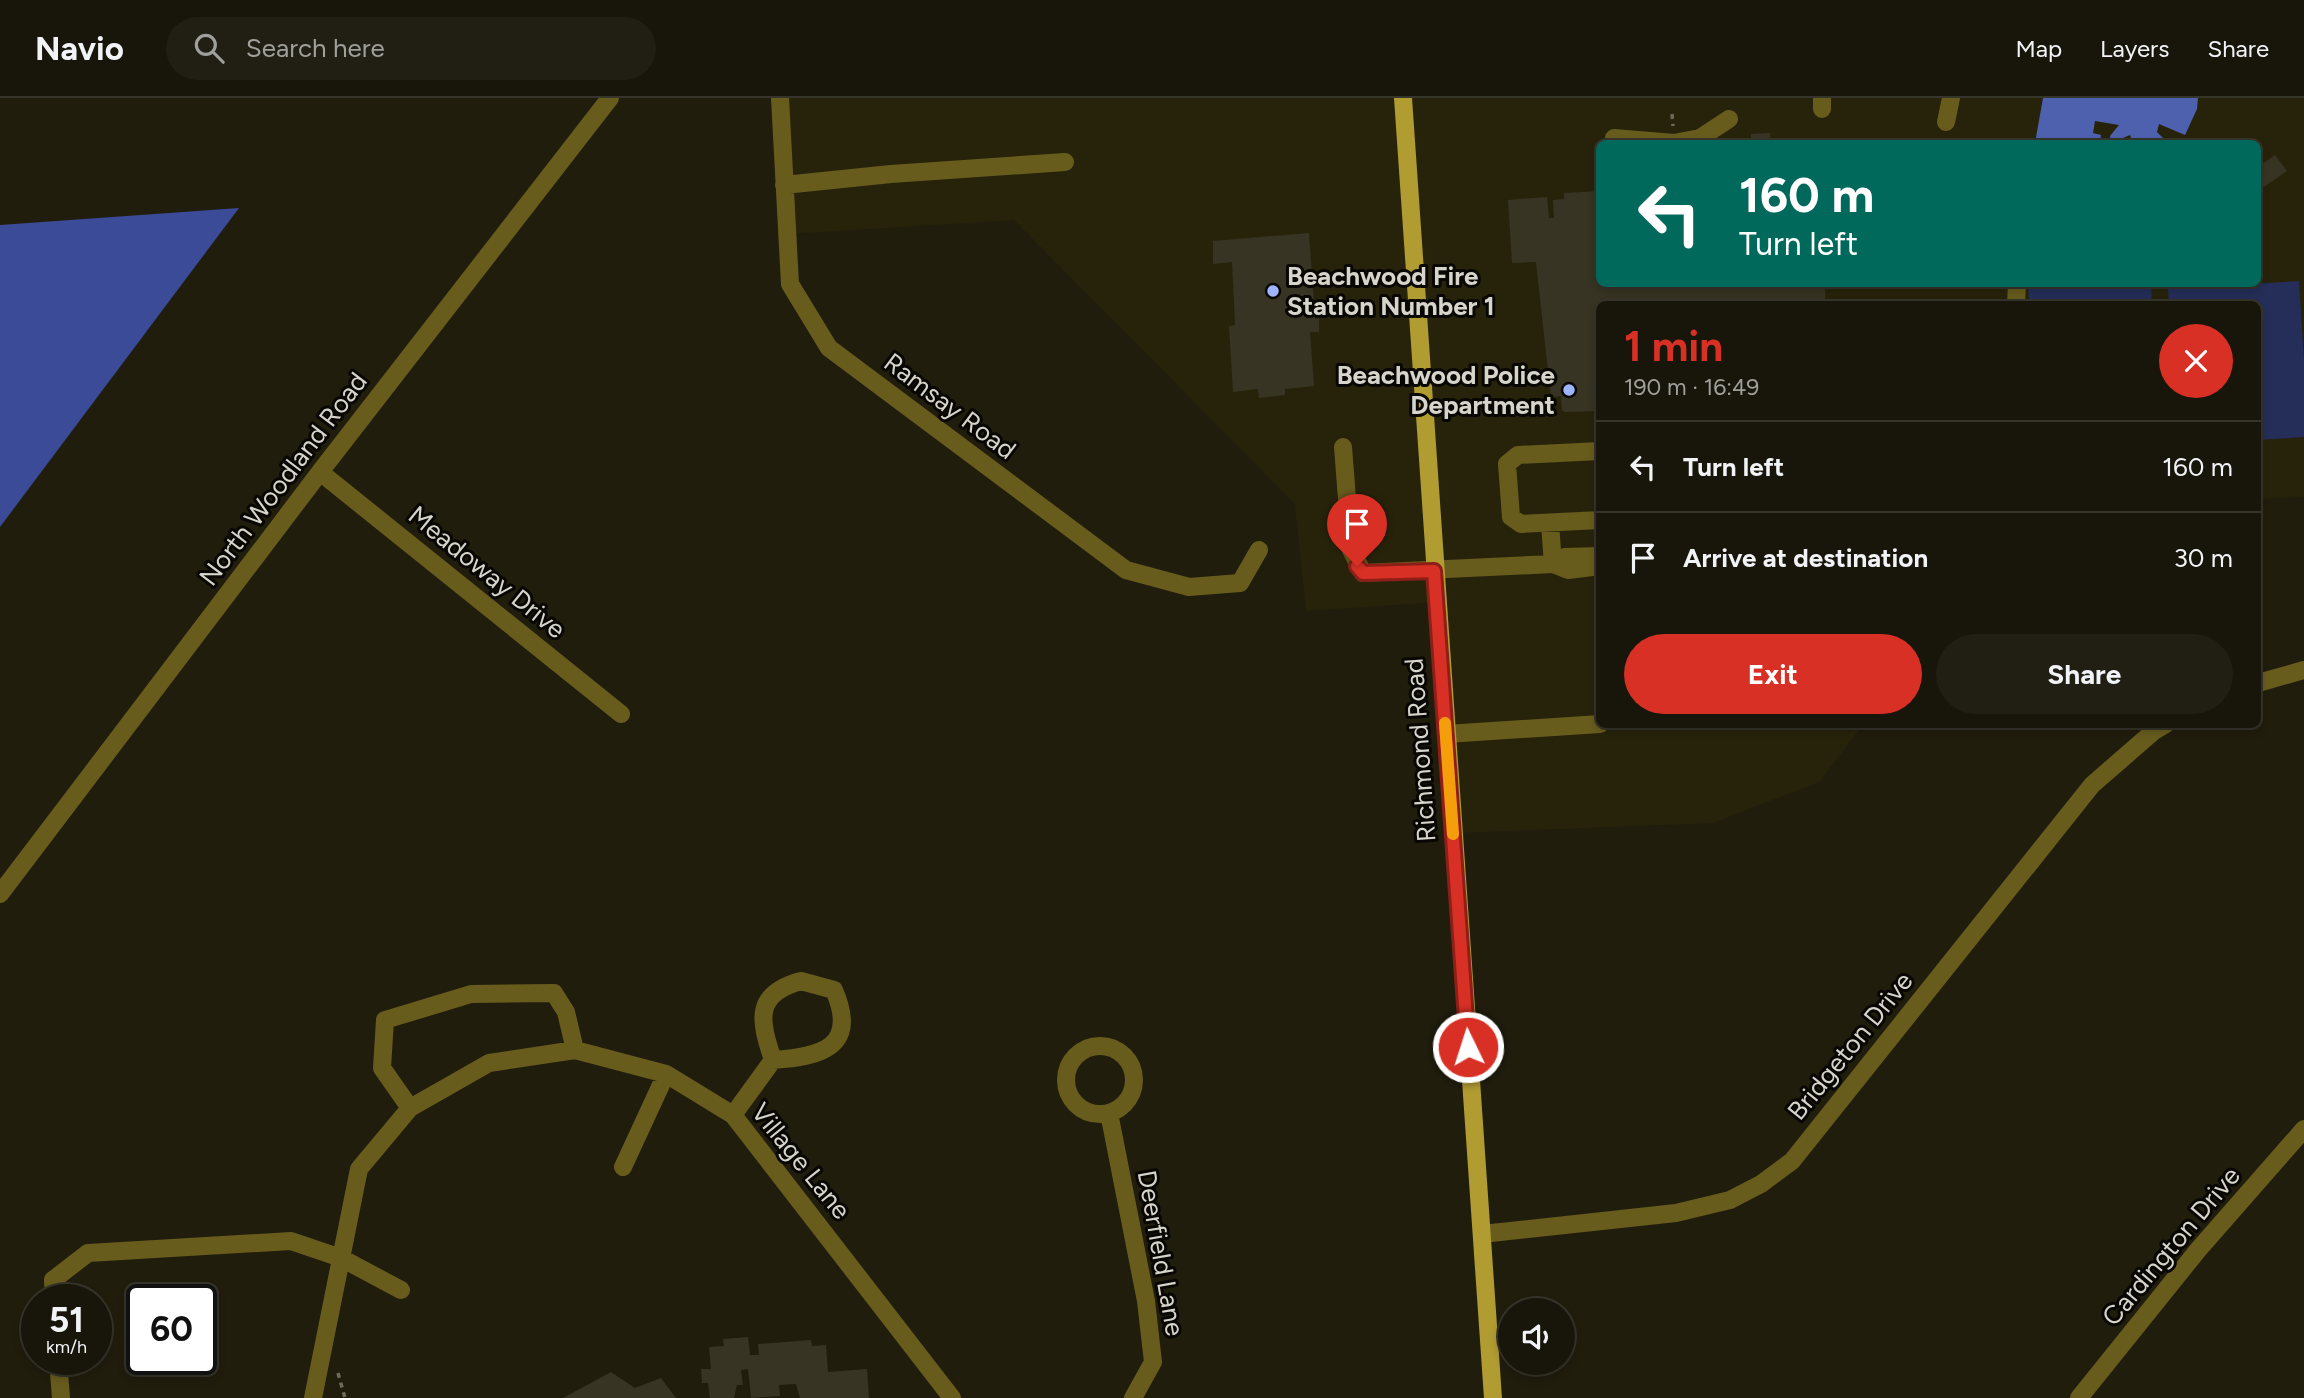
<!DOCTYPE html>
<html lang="en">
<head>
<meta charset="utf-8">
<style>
	body { margin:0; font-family:Figtree,sans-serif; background:#211f13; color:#f1f3f6; height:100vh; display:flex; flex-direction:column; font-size:26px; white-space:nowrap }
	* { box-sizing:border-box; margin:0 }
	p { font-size:23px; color:#9f9f9c }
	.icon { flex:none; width:38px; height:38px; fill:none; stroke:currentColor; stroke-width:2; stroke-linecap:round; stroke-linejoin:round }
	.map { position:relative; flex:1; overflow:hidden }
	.details { position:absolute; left:1596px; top:203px; width:665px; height:427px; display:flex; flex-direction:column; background:#18160a; border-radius:10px; box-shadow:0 4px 10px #0003,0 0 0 2px #36352b }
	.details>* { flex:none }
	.top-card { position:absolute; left:1596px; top:42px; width:665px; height:147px; border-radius:10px; box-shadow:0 4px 10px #0003,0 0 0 2px #36352b; background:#00695c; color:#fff; overflow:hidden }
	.controls { position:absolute; left:1498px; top:1200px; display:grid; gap:14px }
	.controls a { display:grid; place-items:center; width:77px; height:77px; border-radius:50%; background:#18160a; box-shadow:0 4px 10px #0003,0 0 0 2px #36352b; font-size:35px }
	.speed { position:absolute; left:21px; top:1186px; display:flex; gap:14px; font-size:35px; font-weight:700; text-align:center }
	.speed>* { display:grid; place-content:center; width:91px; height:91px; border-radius:50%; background:#18160a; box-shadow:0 4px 10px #0003,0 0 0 2px #36352b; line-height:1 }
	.speed small { font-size:18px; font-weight:400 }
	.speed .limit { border:4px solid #111; border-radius:10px; background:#fff; color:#111 }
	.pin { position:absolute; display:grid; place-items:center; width:60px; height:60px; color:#fff; margin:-72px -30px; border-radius:50% 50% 50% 0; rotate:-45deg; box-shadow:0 0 7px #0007 }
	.pin .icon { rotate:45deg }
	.me { position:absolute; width:77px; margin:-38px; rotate:356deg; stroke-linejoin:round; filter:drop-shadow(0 0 5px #0008) }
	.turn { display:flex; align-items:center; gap:24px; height:147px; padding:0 28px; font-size:32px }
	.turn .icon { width:91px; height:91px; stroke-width:2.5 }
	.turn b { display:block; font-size:49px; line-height:60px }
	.round { display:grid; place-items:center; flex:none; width:74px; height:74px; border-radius:37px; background:#211f13 }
	.summary { display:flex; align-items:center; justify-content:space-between; height:119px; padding:0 28px }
	h1 { font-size:42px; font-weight:700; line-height:52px; color:#d93025 }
	.action { display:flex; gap:14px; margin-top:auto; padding:14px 28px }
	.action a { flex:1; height:80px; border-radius:42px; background:#d93025; color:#fff; font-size:28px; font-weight:700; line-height:80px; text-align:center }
	.action a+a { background:#211f13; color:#f1f3f6 }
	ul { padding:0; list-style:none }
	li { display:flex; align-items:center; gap:21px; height:91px; padding:0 28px; border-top:2px solid #36352b }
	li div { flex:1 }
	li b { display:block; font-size:26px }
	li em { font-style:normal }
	header { display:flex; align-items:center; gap:42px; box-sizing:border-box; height:98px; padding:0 35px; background:#18160a; border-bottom:2px solid #36352b }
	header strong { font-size:33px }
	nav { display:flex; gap:38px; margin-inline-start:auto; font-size:24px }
	.search { width:490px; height:63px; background:#211f13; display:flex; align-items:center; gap:18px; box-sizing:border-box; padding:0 24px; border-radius:38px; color:#9f9f9c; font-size:26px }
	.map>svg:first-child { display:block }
	.built { fill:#27230b; fill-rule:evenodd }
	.green { fill:#242e58 }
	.forest { fill:#3b4b97 }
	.water { fill:#4e61af }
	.building { fill:#373423 }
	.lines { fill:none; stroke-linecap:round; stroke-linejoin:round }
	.path { stroke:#6c6a5c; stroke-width:3.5; stroke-dasharray:5 5; stroke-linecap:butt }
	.minor { stroke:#685c1d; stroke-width:18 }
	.major { stroke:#b09c31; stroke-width:18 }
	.route-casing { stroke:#8d1f18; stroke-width:18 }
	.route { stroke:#d93025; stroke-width:12 }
	.slow { stroke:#f59e0b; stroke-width:12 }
	.poi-dot { fill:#9eb4fd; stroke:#090703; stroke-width:2.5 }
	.labels { text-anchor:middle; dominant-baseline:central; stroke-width:6; stroke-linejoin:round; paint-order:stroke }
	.poi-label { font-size:26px; font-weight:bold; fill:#d7d5cb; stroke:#090703; text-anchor:start }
	.street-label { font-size:26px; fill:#d7d5cb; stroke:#090703 }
</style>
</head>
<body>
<header>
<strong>Navio</strong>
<div class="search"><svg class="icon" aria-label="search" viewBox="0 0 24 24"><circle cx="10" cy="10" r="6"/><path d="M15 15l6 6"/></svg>Search here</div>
<nav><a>Map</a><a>Layers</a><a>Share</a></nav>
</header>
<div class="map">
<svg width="2304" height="1300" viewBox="0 0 2304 1300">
	<rect width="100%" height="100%" fill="#201d0d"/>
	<!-- built -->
	<path class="built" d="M 780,0 L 2304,0 L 2304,399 L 2258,401 L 2258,206 L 1600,206 L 1600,626 L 1863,627 L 1819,684 L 1713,725 L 1453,735 L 1436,504 L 1306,513 L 1295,406 L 1014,122 L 787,136 ZM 1600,46 L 2258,46 L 2258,186 L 1600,186 Z"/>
	<!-- green -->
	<path class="green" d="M 2299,183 L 2304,263 L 2304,339 L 2258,342 L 2258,206 L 2169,206 L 2168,191 Z
		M 2028,186 L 2151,186 L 2152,206 L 2029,206 Z"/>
	<!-- forest -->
	<path class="forest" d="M 239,110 L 0,429 L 0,127 Z"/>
	<!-- water -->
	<path class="water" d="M 2043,0 L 2198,0 L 2197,11 L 2185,37 L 2159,26 L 2157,34 L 2168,45 L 2154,41 L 2133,45 L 2130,37 L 2123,40 L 2131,45 L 2111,45 L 2110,38 L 2119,27 L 2095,23 L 2093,35 L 2101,37 L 2100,45 L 2035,45 Z"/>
	<!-- building -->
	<path class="building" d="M 1770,35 L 1771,46 L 1751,46 L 1751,36 Z
		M 2275,57 L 2287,73 L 2261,91 L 2258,86 L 2258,69 Z
		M 1600,93 L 1600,186 L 1825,186 L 1825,206 L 1600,206 L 1600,313 L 1565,314 L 1562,312 L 1561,298 L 1551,299 L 1536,164 L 1512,165 L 1508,102 L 1547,99 L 1549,120 L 1554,120 L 1553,102 L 1564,101 L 1564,95 Z
		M 1309,135 L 1315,221 L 1319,220 L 1319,234 L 1310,234 L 1314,288 L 1285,291 L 1285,297 L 1259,300 L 1258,291 L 1233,294 L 1229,228 L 1235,227 L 1232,164 L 1213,166 L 1213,143 Z
		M 748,1239 L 750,1257 L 759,1257 L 758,1246 L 811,1242 L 812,1248 L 826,1247 L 828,1274 L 867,1271 L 869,1300 L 800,1300 L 796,1286 L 779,1287 L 780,1298 L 751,1300 L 748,1271 L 741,1272 L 743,1287 L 737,1287 L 734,1300 L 710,1300 L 708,1285 L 702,1285 L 701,1271 L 711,1271 L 709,1249 L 724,1248 L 723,1241 Z
		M 611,1274 L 635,1290 L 661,1280 L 676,1300 L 563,1300 Z"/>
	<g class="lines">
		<!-- path -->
		<path class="path" d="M 1672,16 L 1673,28
			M 338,1275 L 345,1300"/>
		<!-- minor -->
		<path class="minor" d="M 780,0 L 790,186 L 829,250 L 1126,472 L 1189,489 L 1240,485 L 1259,452
			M 1822,0 L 1822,11
			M 1946,24 L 1951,0
			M 1614,40 L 1674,45 L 1700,40 L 1729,21
			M 784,87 L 891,76 L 1065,64
			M 2016,206 L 2017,186
			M 1343,349 L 1351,452 L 1363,475 L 1553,466 L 1550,425
			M 1600,353 L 1518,357 L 1507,366 L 1511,419 L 1521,426 L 1600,422
			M 320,374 L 621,616
			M 1553,466 L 1565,459 L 1600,458
			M 1553,466 L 1568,472 L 1600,468
			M 2258,585 L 2304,572
			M 1446,636 L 1600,626
			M 0,796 L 320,374 L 610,0
			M 801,883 L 834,892 C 859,949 821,959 773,962 C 760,923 753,896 801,883 Z
			M1066 982a34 34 0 1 1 68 0a34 34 0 1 1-68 0Z
			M 410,1010 L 382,970 L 385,922 L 471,896 L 554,895 L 566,914 L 575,952
			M 1109,1015 L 1146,1203 L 1153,1264 L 1133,1300
			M 733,1017 L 773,962
			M 623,1069 L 666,976
			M 1482,1136 L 1676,1115 L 1730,1102 L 1761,1086 L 1792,1063 L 2092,687 L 2154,633 L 2166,626
			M 54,1202 L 53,1182 L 88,1155 L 291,1143 L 341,1160 L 401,1192
			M 58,1262 L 61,1300
			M 313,1300 L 359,1071 L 410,1010 L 489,965 L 575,952 L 666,976 L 733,1017 L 952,1300
			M 2079,1300 L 2198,1152 L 2304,1031"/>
		<!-- major -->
		<path class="major" d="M 1403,0 L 1493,1300"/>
	</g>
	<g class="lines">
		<!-- route casing -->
		<g class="route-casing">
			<path id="route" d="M 1357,468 L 1363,475 L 1434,473 L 1468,949"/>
		</g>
		<!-- route -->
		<use href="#route" class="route"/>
		<!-- slow -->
		<path class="slow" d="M 1445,625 L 1453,736"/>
	</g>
	<!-- markers -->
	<g class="poi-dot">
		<circle cx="1273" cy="193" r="7"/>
		<circle cx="1569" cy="292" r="7"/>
	</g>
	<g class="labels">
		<!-- poi labels -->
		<g class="poi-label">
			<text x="1287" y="178">Beachwood Fire<tspan x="1287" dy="30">Station Number 1</tspan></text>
			<text x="1555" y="277" text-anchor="end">Beachwood Police<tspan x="1555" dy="30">Department</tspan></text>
		</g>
		<!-- street labels -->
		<g class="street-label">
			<text transform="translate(950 308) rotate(37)">Ramsay Road</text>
			<text transform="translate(283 381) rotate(-53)">North Woodland Road</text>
			<text transform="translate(487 474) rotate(39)">Meadoway Drive</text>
			<text transform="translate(1420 652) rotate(-94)">Richmond Road</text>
			<text transform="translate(1850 948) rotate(-51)">Bridgeton Drive</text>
			<text transform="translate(801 1063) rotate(51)">Village Lane</text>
			<text transform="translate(2171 1148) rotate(-50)">Cardington Drive</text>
			<text transform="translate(1161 1155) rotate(80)">Deerfield Lane</text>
		</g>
	</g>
</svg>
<div class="controls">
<a><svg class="icon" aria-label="sound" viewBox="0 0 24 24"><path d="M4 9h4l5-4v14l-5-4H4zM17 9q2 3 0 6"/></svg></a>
</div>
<div class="speed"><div>51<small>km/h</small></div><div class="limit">60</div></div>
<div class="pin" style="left:1357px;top:468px;background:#d93025"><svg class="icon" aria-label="arrive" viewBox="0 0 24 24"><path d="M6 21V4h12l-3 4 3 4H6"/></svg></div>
<svg class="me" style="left:1468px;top:949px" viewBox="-20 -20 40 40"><circle r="17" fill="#d93025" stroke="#fff" stroke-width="3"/><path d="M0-11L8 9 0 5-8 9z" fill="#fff"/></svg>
<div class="top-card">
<div class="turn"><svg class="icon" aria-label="left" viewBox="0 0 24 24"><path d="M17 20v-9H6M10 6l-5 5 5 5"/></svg><div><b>160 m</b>Turn left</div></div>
</div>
<section class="details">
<div class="summary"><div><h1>1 min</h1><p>190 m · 16:49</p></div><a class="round" style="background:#d93025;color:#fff"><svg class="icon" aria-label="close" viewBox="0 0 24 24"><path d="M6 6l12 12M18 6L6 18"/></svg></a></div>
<ul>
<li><svg class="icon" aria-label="left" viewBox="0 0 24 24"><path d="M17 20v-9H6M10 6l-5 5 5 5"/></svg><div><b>Turn left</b></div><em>160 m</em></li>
<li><svg class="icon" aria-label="arrive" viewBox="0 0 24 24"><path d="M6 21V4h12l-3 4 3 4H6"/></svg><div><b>Arrive at destination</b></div><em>30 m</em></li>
</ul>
<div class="action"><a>Exit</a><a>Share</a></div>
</section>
</div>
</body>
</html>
